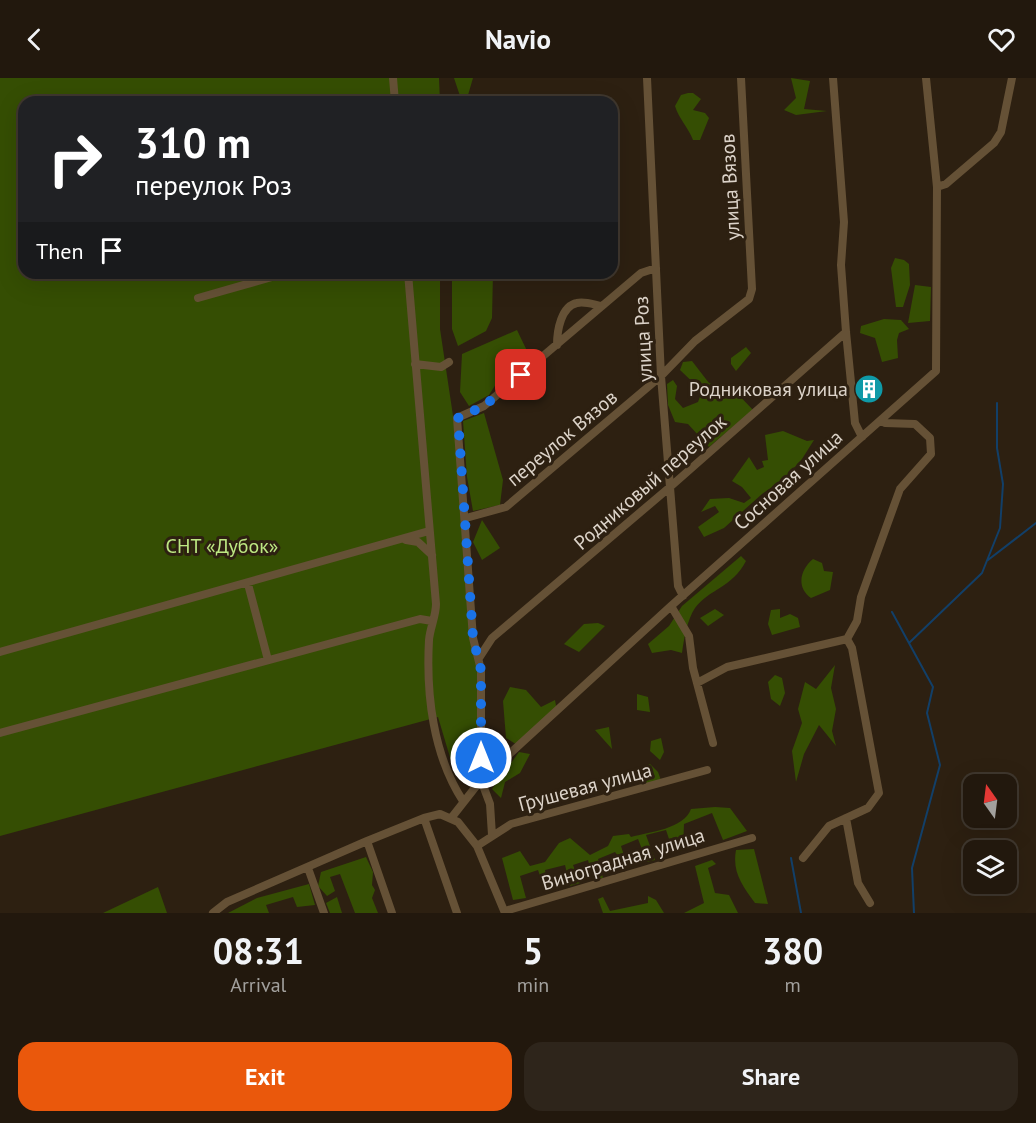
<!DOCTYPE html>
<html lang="en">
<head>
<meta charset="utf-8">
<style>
	body { margin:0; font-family:"PT Sans",sans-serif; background:#2e251b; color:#f1f3f6; height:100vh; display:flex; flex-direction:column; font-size:22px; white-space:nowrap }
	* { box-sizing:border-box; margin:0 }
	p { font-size:20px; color:#a2a09d }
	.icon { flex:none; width:33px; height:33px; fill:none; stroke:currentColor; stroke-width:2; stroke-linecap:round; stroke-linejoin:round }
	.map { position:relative; height:835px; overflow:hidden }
	.side { display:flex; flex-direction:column; background:#22180d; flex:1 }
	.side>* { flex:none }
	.banner { position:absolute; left:18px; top:18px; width:600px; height:183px; border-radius:18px; box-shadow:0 6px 24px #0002,0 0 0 2px #3f372e; background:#202124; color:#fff; overflow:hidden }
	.needle { width:39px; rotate:346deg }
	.controls { position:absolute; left:963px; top:696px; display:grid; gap:12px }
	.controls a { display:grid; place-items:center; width:54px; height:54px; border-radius:12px; background:#22180d; box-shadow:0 6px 24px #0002,0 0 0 2px #3f372e; font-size:30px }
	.pin { position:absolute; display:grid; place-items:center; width:51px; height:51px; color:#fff; margin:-26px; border-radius:12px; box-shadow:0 3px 9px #0006 }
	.me { position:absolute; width:66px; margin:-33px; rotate:0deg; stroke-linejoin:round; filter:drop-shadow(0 0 4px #0008) }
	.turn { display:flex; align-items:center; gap:21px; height:126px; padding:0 18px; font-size:27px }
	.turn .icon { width:78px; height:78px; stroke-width:2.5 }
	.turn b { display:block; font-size:42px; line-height:51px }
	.then { display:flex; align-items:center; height:57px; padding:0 18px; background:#0003; gap:12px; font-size:22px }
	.eta { display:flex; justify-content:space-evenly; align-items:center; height:102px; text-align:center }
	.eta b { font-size:36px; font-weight:700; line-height:42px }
	.action { display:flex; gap:12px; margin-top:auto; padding:12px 18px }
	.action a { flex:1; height:69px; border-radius:18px; background:#ea580c; color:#fff; font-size:24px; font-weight:700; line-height:69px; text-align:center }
	.action a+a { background:#2e251b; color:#f1f3f6 }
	header { display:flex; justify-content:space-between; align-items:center; height:78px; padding:0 18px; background:#22180d; font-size:27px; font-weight:700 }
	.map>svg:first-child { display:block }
	.green { fill:#354e03 }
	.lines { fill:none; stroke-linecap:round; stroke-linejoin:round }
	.stream { stroke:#123f68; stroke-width:2 }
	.street { stroke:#655136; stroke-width:8 }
	.route { stroke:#1a73e8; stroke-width:10; stroke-dasharray:0 18 }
	.labels { text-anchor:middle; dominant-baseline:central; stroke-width:6; stroke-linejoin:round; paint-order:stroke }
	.street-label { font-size:20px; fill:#dcd3c9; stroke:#2d2011 }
	.poi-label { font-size:20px; fill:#dcd3c9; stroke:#2d2011; text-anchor:end }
	.park-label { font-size:20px; fill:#bde882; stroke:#2d2011 }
</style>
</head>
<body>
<header><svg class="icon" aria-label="back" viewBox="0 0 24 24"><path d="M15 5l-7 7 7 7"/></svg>Navio<svg class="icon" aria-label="heart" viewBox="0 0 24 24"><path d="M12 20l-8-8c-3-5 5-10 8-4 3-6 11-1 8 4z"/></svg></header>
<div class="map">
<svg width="1036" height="835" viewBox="0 0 1036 835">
	<rect width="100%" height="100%" fill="#2d2011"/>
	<!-- green -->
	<path class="green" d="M 0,0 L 439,0 L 440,24 L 24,24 L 24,195 L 440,195 L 440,251 L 458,371 L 464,490 L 484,617 L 469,707 L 455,696 L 438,639 L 0,758 Z
		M 454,0 L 473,0 L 466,24 L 460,18 Z
		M 791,0 L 810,3 L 804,31 L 827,33 L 796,37 L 784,32 L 796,20 Z
		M 688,15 L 693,15 L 701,21 L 693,32 L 705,35 L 709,40 L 700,62 L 693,62 C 688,49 679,41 675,28 L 681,17 Z
		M 895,180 L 904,182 L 909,186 L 910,207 L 903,229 L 896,229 L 891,190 Z
		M 452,195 L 493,195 L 492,240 L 486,253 L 458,268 L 452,251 Z
		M 915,207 L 931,209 L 930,243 L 908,245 Z
		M 884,241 L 901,242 L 909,251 L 899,255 L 897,262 L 898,280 L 882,284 L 875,260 L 860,255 L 861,248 Z
		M 517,252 L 529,277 L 498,303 L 489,317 L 469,328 L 460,314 L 462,276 Z
		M 746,269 L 751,275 L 736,293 L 731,286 L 731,280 Z
		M 692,283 L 709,305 L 734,312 L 753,332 L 709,369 L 688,346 L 675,344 L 668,327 L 667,306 L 673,302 L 677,308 L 675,321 L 683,330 L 698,324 L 702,313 L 680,292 L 683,284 Z
		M 484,335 L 503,402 L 500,427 L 473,433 L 467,399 L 463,343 Z
		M 783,353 L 807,363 L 814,362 L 802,381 L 786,399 L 762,416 L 724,450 L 704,459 L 698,449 L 719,434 L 715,428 L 701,434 L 710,421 L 729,420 L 744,425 L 751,420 L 742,409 L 732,403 L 749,379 L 757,392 L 764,389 L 762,383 L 768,382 L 765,357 Z
		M 482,442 L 500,470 L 482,482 L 473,464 Z
		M 741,478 L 746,483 C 732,510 709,511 695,530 C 687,542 684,561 682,575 L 671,572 L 652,575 L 648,566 L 669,548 L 682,528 Z
		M 813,481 L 822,485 L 824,493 L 833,494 L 830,512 L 811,520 C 796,509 800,492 813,481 Z
		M 715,531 L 724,537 L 708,548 L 700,540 Z
		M 780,531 L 780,540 L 790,536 L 798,540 L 800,549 L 772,557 L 768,546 L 771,532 Z
		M 598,545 L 605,548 L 579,574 L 564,566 L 584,546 Z
		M 835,587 L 831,610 L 836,631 L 832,653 L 836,668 L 819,647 L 804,676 L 796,704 L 792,673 L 802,645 L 798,631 L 805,604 L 816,611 Z
		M 775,597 L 782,600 L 785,615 L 780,628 L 771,621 L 768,604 Z
		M 510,609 L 526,612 L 541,629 L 555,622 L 557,633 L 519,668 L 506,660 L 503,623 Z
		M 637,616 L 648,619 L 650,634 L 637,632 Z
		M 609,649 L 612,671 L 595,652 Z
		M 661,660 L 664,674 L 660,682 L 650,673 L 651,663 Z
		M 519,674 L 530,676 L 520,695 L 505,704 L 501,720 L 492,711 Z
		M 650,686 L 658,694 L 662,705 L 644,710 L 645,688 Z
		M 715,729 L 730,730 L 747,753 L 723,762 L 712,735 L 684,746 L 683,772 L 673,773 L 666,752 L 646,757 L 655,782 L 647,784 L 638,761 L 621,768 L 628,790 L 615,774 L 598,781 L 603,800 L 593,800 L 588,782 L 573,787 L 580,805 L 570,808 L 565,787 L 545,792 L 549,813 L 546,815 L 538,792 L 520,798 L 526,820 L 513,822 L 502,780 L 520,773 L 530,788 L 545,784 L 559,765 L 570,760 L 590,777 L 608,768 L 613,758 L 629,756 L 631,759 C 649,754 684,751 691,731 Z
		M 754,771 L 768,826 L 755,825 C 742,807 732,794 736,772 Z
		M 366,779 L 373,794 L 372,807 L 375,812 L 372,820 L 378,835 L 355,835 L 340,796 L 330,799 L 335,813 L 327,818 L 318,808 L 321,794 Z
		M 712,782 L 716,786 L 708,790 L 715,815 L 729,817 L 738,835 L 684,835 L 704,825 L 695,788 Z
		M 309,806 L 315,827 L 297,829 L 293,819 L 266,827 L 269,835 L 228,835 L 257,820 Z
		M 158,809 L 167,835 L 103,835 Z
		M 648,818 L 656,822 L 664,835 L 603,835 L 598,821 L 603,819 L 610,833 L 648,825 Z
		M 337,819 L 342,835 L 330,835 L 326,825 Z"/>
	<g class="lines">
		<!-- stream -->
		<path class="stream" d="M 988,482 L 1036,445
			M 892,534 L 933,609 L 927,635 L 940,687 L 912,790 L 914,835
			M 909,565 L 982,495 L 1000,450 L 1003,406 L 997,370 L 997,325
			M 791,780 L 801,835"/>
		<!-- street -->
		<path class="street" d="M 393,0 L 395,24
			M 647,0 L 661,298 L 678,508 L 683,518
			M 833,0 L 844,144 L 841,187 L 846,254 L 855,345 L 862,359
			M 937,109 L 946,106 L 994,65 L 1001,54 L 1012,0
			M 408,195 L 436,526 C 436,538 430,550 429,562 C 426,616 433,677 463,723
			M 198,220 L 286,195
			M 557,267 C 557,253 561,228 577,225 C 585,223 595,227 602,228
			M 415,286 L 441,289 L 449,284
			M 466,440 L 506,429 L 661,298 L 695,263 L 749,221 L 752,211 L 741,0
			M 406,462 L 418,464 L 432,477
			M 248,506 L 268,582
			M 671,528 L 689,558 L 693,590 L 713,665
			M 0,574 L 429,453
			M 479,580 L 492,560 L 670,409 L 846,254
			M 697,605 L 727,589 L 847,561 L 857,543 L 861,519 L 900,411 L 931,376 L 930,360 L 915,346 L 885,345 L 881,342
			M 0,655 L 420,541 L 432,543
			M 452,739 L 481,702 L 671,528 L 936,293 L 937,109 L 926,0
			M 424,740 L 457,835
			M 846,740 L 858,805 L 870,825
			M 492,757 L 490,726 L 481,702 L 481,592 L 473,560 L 457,340 L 484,328 L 641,195 L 656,190
			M 367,763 L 392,835
			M 477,768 L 511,746 L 707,692
			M 803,780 L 829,748 L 868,730 L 879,715 L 852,570 L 847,561
			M 308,790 L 324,835
			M 505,833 L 752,760
			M 213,835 L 227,824 L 367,763 L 424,740 L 440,736 L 458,744 L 477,768 L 505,835"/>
	</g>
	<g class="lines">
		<!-- route -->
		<path class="route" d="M 481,680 L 481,592 L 473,560 L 458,340 L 484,328 L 521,297"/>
	</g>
	<!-- icons -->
	<defs>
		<g id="building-disc" transform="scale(1.5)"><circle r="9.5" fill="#0f9aa8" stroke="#2d2011"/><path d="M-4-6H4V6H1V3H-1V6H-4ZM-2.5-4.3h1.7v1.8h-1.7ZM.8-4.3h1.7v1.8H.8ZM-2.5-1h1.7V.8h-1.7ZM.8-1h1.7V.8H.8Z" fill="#fff"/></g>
	</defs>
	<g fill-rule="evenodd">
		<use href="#building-disc" x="869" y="311"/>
	</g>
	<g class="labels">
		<!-- street labels -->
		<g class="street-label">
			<text transform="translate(730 109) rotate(-93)">улица Вязов</text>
			<text transform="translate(643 261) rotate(-93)">улица Роз</text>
			<text transform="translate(562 360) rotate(-40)">переулок Вязов</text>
			<text transform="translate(788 402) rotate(-42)">Сосновая улица</text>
			<text transform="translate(650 404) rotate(-41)">Родниковый переулок</text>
			<text transform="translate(585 709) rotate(-15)">Грушевая улица</text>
			<text transform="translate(623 781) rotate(-17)">Виноградная улица</text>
		</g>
		<!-- poi labels -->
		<g class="poi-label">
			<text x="848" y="311">Родниковая улица</text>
		</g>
		<!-- park labels -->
		<g class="park-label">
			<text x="222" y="468">СНТ «Дубок»</text>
		</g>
	</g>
</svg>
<div class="controls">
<a><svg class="needle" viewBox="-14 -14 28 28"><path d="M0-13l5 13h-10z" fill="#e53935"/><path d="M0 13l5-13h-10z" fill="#a2a09d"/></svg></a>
<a><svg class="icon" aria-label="layers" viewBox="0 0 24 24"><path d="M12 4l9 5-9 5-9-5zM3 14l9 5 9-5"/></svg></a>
</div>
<div class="pin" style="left:521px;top:297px;background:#d93025"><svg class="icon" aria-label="arrive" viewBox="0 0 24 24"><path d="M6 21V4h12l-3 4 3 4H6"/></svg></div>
<svg class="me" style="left:481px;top:680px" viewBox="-20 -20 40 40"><circle r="17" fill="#1a73e8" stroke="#fff" stroke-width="3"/><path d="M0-11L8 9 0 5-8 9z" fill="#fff"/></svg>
<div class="banner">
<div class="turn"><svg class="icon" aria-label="right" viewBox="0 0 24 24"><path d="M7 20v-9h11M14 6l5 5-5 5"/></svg><div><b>310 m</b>переулок Роз</div></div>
<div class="then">Then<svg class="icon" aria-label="arrive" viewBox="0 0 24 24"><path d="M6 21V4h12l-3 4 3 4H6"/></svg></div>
</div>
</div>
<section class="side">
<div class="eta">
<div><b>08:31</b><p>Arrival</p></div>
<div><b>5</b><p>min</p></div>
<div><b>380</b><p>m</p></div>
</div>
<div class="action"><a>Exit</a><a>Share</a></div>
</section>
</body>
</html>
